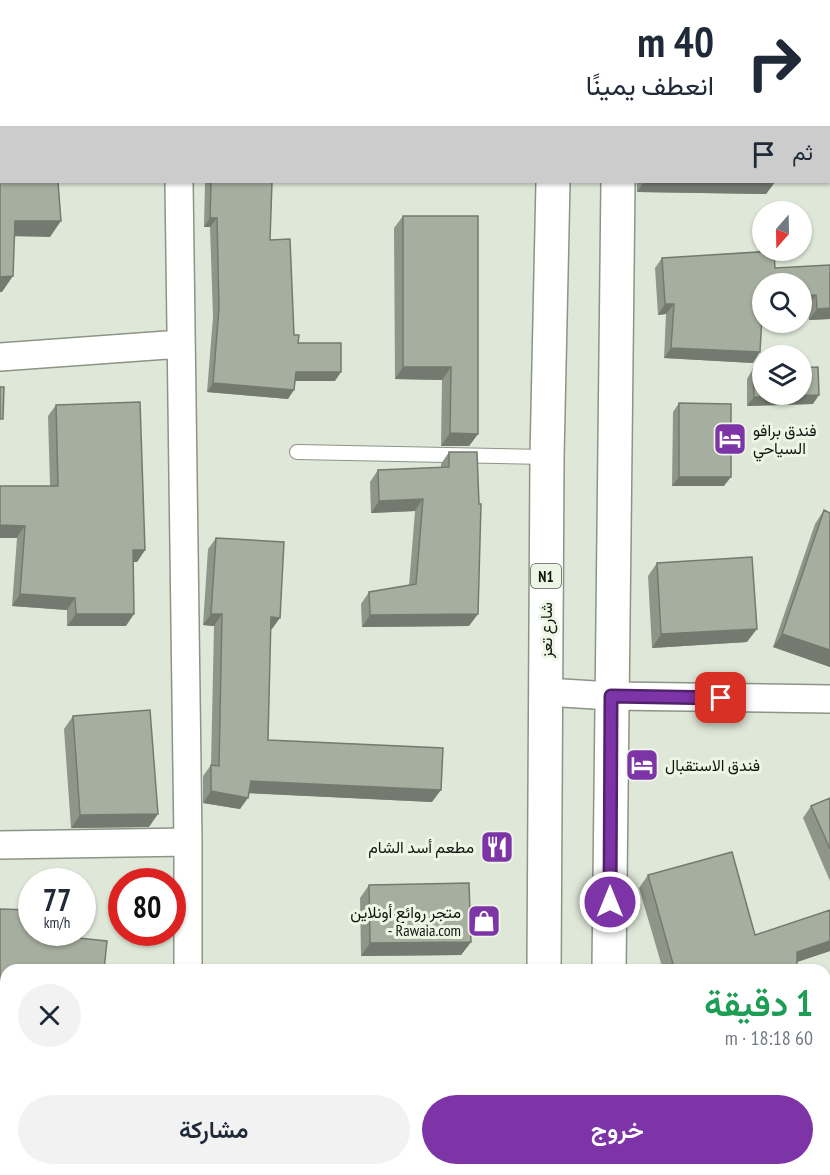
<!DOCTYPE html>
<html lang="ar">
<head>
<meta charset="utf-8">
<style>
	body { margin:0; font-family:"PT Sans Narrow",Vazirmatn,sans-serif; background:#f2f2f3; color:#1f2937; direction:rtl; height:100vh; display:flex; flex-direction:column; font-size:22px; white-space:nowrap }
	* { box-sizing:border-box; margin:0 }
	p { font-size:20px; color:#747a83 }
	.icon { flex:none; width:33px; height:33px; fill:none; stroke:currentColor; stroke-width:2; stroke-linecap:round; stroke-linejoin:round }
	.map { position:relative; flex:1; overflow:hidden; direction:ltr }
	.panel { position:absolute; left:0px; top:964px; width:831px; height:212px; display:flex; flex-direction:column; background:#fff; border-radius:18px 18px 0 0; box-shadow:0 2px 4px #0004; direction:rtl }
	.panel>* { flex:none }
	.top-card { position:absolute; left:0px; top:0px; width:831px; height:183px; box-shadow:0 2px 4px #0004; direction:rtl; background:#fff; color:#1f2937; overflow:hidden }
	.needle { width:39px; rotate:200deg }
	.buttons { position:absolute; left:752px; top:201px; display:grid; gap:12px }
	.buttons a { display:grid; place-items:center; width:60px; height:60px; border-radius:50%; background:#fff; box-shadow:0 2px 4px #0004; font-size:30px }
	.speed { position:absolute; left:18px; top:868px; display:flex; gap:12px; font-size:30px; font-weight:700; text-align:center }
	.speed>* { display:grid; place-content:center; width:78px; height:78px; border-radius:50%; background:#fff; box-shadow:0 2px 4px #0004; line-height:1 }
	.speed small { font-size:15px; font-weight:400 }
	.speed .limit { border:9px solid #d22; background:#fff; color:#111 }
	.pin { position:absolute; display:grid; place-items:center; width:51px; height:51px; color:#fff; margin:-26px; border-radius:12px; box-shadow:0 3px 9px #0006 }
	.me { position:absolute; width:66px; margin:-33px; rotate:0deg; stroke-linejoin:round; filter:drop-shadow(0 0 4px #0008) }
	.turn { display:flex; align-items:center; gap:21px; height:126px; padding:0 18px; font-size:27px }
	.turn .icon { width:78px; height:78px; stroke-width:2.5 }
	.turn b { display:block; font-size:42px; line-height:51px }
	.then { display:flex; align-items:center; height:57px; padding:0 18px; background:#0003; gap:12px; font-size:22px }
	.round { display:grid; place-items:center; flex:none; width:63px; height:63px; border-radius:32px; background:#f2f2f3 }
	.summary { display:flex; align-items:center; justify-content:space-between; height:102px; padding:0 18px }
	h1 { font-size:36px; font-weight:600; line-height:45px; color:#1e9e55 }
	.button { display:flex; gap:12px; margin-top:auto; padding:12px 18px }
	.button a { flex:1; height:69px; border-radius:36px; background:#7c34a6; color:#fff; font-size:24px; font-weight:600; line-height:69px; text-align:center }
	.button a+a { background:#f2f2f3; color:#1f2937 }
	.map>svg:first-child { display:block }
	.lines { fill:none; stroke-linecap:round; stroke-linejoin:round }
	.service-casing { stroke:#8c9485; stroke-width:16 }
	.minor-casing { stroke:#8c9485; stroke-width:30 }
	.trunk-casing { stroke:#8c9485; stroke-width:36 }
	.service { stroke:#fff; stroke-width:14 }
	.minor { stroke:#fff; stroke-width:27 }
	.trunk { stroke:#fff; stroke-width:33 }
	.wall { fill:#8f9689 }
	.shaded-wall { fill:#747a6f }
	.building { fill:#a6ae9f; stroke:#747a6f; stroke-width:1.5 }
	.route-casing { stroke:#51226c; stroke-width:15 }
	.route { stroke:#7c34a6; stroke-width:10 }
	.labels { text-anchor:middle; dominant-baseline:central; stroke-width:6; stroke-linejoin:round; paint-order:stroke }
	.shield { fill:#edf6e5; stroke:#54584f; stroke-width:1.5 }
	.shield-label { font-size:15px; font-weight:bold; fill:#12150f }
	.poi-label { font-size:16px; fill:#12150f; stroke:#edf6e5; text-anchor:start }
	.street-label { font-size:16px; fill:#12150f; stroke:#edf6e5 }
</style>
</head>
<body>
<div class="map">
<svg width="830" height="1175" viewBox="0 0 830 1175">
	<rect width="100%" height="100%" fill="#dfe8d8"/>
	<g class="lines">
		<!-- service casing -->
		<g class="service-casing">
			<path id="service" d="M 297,452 L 547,457"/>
		</g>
		<!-- minor casing -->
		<g class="minor-casing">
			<path id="minor" d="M 177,0 L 177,2
				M 179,182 L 188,842 L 188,970
				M 0,357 L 181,344
				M 546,692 L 611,696 L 830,699
				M 0,845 L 188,842
				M 187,1175 L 187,1170"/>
		</g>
		<!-- trunk casing -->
		<g class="trunk-casing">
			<path id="trunk" d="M 556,2 L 556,0
				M 620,2 L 620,0
				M 544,970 L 547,457 L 553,182
				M 609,970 L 618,182
				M 543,1175 L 543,1170
				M 608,1175 L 608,1170"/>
		</g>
		<!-- service -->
		<use href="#service" class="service"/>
		<!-- minor -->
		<use href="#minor" class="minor"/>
		<!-- trunk -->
		<use href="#trunk" class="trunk"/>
	</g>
	<!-- wall -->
	<path class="wall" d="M 220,0 L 478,0 L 477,2 L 220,2 Z
		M 205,182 L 272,182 L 270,240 L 294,335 L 298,343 L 335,381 L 295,381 L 288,399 L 207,392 L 213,317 L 210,227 L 204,227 Z
		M 637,182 L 775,182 L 766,194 L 637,192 Z
		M 403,216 L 478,434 L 469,446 L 441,446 L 442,380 L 395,379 L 394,228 Z
		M 662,258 L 775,268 L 830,265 L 830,319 L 809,320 L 808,306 L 762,284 L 753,363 L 664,358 L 666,314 L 658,315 L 655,268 Z
		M 753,369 L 813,404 L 747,406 L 747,379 Z
		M 679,403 L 724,486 L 672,486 L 673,412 Z
		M 56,405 L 145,550 L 137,562 L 133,562 L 126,626 L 67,626 L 67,610 L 12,606 L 17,538 L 50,486 L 48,416 Z
		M 449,452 L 469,626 L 362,627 L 361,604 L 369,592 L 409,586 L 415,511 L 371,513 L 370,482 L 378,470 L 441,468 L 441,464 Z
		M 824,510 L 830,513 L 830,667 L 773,647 L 815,524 Z
		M 216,538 L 272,629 L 270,629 L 268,740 L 432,802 L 249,793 L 240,809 L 203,803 L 203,776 L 211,765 L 214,626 L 203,625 L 208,549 Z
		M 657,563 L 747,642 L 652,648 L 648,576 Z
		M 73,716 L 149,827 L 71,828 L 64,729 Z
		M 830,798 L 830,881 L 803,818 L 811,806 Z
		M 648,875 L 755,935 L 830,910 L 830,951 L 797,962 L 797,970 L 663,970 L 639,888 Z
		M 369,885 L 471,942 L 461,955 L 361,956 L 360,898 Z
		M 223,1170 L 288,1170 L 288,1175 L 223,1175 Z
		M 672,1170 L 797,1170 L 797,1175 L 672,1175 Z"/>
	<!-- shaded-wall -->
	<path class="shaded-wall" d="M 0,2 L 2,2 L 2,16 L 0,16 Z
		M 644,182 L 775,182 L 766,194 L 637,192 Z
		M 210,218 L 217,218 L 210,227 L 204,227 Z
		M 15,221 L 61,221 L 50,237 L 5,236 Z
		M 13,276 L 2,292 L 0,292 L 0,277 Z
		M 816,295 L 808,306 L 801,306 L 801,296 Z
		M 665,304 L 674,304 L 666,314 L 658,315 Z
		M 830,308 L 830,319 L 809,320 L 817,309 Z
		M 671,348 L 760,352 L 753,363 L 664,358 Z
		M 403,367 L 451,367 L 442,380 L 395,379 Z
		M 296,372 L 341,372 L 335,381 L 289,381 Z
		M 213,383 L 294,390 L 288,399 L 207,392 Z
		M 819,395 L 813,404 L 747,406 L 754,397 Z
		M 450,433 L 478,434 L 469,446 L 441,446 Z
		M 679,477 L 731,477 L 724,486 L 672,486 Z
		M 423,499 L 415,511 L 371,513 L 379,501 Z
		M 0,525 L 25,526 L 17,538 L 0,538 Z
		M 133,550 L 145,550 L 137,562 L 125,562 Z
		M 20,594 L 75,598 L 67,610 L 12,606 Z
		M 76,614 L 134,614 L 126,626 L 67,626 Z
		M 211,614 L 222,614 L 214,626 L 203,625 Z
		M 478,614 L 469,626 L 362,627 L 370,615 Z
		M 271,617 L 280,618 L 272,629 L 263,629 Z
		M 757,629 L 747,642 L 652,648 L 661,634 Z
		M 782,634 L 830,650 L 830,667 L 773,647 Z
		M 251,781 L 441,790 L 432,802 L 243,793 Z
		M 211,791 L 248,798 L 240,809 L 203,803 Z
		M 158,814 L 149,827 L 71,828 L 80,815 Z
		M 830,941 L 830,951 L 788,965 L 797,952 Z
		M 471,942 L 461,955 L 361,956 L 370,943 Z
		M 0,989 L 6,989 L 6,1000 L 0,1000 Z
		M 6,1149 L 6,1160 L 0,1161 L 0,1150 Z"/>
	<!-- building -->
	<path class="building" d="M 0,0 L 36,0 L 36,2 L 0,2 Z
		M 231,0 L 478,0 L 477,2 L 231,2 Z
		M 0,48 L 2,48 L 2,182 L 58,182 L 61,221 L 15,221 L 13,276 L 0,277 Z
		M 211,182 L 272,182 L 270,240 L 290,239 L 294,335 L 299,335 L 298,343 L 341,343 L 341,372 L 296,372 L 294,390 L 213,383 L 219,308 L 217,218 L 210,218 Z
		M 403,216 L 478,216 L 478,434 L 450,433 L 451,367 L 403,367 Z
		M 774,251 L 775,268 L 830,265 L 830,308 L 817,309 L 816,295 L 801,296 L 801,284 L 762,284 L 762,316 L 760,352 L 671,348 L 674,304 L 665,304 L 662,258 Z
		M 818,367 L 819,395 L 754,397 L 753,369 L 762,369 L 762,394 L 801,394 L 801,368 Z
		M 0,387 L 4,387 L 3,419 L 0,419 Z
		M 140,402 L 145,550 L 133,550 L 134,614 L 76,614 L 75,598 L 20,594 L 25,526 L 0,525 L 0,486 L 58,486 L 56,405 Z
		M 679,403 L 731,404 L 731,477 L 679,477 Z
		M 449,452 L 477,452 L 479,504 L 481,504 L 478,614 L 370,615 L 369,592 L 416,584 L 423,499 L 379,501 L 378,470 L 449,467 Z
		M 824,510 L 830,513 L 830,650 L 782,634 Z
		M 216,538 L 284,542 L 280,618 L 271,617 L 268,740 L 443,748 L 441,790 L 251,781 L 248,798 L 211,791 L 211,765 L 219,766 L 222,614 L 211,614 Z
		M 752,557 L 757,629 L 661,634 L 657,563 Z
		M 150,710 L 158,814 L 80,815 L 73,716 Z
		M 830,798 L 830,849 L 811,806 Z
		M 732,852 L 755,935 L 830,910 L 830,941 L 797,952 L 797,970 L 673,970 L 671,964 L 673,964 L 648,875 Z
		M 469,883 L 471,942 L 370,943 L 369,885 Z
		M 0,909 L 32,910 L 32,933 L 39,933 L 39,934 L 107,941 L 104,970 L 6,970 L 6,989 L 0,989 Z
		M 216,969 L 269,970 L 216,970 Z
		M 6,1084 L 6,1149 L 0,1150 L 0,1085 Z
		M 230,1170 L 288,1170 L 288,1175 L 230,1175 Z
		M 682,1170 L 797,1170 L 797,1175 L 682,1175 Z"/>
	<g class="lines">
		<!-- route casing -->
		<g class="route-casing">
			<path id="route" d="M 610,902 L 611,696 L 721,698"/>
		</g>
		<!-- route -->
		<use href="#route" class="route"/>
	</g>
	<!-- icons -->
	<defs>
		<g id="hotel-square" transform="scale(1.725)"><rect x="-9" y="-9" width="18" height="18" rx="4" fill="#7c34a6" stroke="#edf6e5"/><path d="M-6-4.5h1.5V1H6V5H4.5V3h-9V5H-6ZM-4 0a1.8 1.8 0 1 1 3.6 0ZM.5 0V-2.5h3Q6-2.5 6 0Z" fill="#fff"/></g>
		<g id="restaurant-square" transform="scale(1.725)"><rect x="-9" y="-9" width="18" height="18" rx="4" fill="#7c34a6" stroke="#edf6e5"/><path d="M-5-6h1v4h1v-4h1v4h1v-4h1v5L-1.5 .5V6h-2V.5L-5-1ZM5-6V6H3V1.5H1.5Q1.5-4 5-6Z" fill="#fff"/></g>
		<g id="shop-square" transform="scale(1.725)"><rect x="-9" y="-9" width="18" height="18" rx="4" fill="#7c34a6" stroke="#edf6e5"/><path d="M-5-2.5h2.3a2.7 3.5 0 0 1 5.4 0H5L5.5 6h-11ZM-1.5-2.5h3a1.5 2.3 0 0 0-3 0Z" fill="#fff"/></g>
	</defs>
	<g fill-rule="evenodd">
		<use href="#hotel-square" x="730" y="439"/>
		<use href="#hotel-square" x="642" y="765"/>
		<use href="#restaurant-square" x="497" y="847"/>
		<use href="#shop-square" x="484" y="921"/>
	</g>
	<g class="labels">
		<!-- shield labels -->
		<rect class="shield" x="531" y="564" width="30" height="24" rx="4.5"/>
		<g class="shield-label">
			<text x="546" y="576">N1</text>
		</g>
		<!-- poi labels -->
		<g class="poi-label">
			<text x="753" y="430">فندق برافو<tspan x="753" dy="18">السياحي</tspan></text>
			<text x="665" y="765">فندق الاستقبال</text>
			<text x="474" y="847" text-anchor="end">مطعم أسد الشام</text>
			<text x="461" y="912" text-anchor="end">متجر روائع أونلاين<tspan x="461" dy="18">- Rawaia.com</tspan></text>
		</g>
		<!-- street labels -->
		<g class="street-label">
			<text transform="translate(546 630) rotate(-90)">شارع تعز</text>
		</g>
	</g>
</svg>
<div class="buttons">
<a><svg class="needle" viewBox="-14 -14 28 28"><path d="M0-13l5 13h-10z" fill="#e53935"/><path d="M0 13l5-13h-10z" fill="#747a83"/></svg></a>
<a><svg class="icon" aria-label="search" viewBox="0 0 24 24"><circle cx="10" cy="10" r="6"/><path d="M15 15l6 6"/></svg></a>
<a><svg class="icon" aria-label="layers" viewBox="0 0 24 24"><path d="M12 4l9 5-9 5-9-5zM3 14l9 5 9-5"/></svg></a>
</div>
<div class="speed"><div>77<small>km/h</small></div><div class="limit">80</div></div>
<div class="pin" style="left:721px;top:698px;background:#d93025"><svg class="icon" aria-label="arrive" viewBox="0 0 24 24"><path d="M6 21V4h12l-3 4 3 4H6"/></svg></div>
<svg class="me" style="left:610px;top:902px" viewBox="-20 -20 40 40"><circle r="17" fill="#7c34a6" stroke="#fff" stroke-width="3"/><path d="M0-11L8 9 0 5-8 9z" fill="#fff"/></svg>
<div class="top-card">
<div class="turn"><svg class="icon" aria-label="right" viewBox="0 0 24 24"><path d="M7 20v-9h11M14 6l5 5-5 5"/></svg><div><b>40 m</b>انعطف يمينًا</div></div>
<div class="then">ثم<svg class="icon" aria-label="arrive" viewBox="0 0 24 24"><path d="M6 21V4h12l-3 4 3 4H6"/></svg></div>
</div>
<section class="panel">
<div class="summary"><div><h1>1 دقيقة</h1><p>60 m · 18:18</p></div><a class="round"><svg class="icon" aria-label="close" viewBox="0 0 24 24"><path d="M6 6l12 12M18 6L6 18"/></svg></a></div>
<div class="button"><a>خروج</a><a>مشاركة</a></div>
</section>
</div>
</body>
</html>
